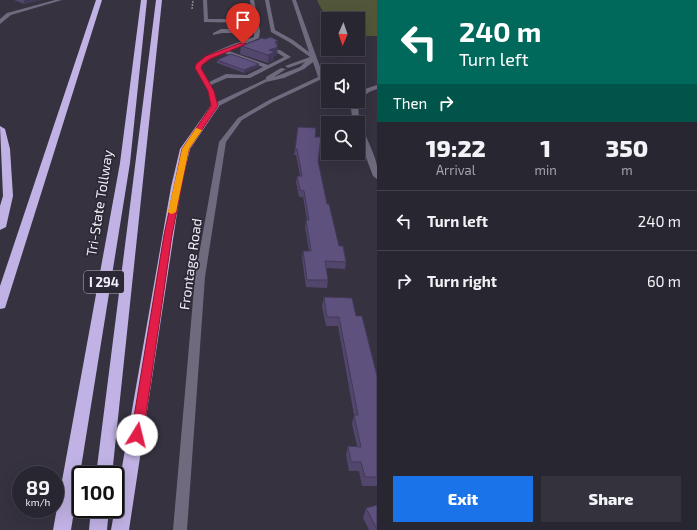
<!DOCTYPE html>
<html lang="en">
<head>
<meta charset="utf-8">
<style>
	body { margin:0; font-family:"Exo 2",sans-serif; background:#34323c; color:#f1f3f6; height:100vh; display:flex; flex-direction:column; font-size:15px; white-space:nowrap }
	* { box-sizing:border-box; margin:0 }
	p { font-size:13px; color:#a5a5ab }
	.icon { flex:none; width:22px; height:22px; fill:none; stroke:currentColor; stroke-width:2; stroke-linecap:round; stroke-linejoin:round }
	.map { position:relative; flex:1; overflow:hidden }
	.panel { display:flex; flex-direction:column; background:#282630; width:320px }
	.panel>* { flex:none }
	.top-card { background:#00695c; color:#fff; overflow:hidden }
	.needle { width:26px; rotate:182deg }
	.controls { position:absolute; left:321px; top:12px; display:grid; gap:8px }
	.controls a { display:grid; place-items:center; width:44px; height:44px; border-radius:0px; background:#282630; box-shadow:0 4px 16px #0002,0 0 0 1px #44434c; font-size:20px }
	.speed { position:absolute; left:12px; top:466px; display:flex; gap:8px; font-size:20px; font-weight:700; text-align:center }
	.speed>* { display:grid; place-content:center; width:52px; height:52px; border-radius:50%; background:#282630; box-shadow:0 4px 16px #0002,0 0 0 1px #44434c; line-height:1 }
	.speed small { font-size:10px; font-weight:400 }
	.speed .limit { border:2px solid #111; border-radius:6px; background:#fff; color:#111 }
	.pin { position:absolute; display:grid; place-items:center; width:34px; height:34px; color:#fff; margin:-41px -17px; border-radius:50% 50% 50% 0; rotate:-45deg; box-shadow:0 0 4px #0007 }
	.pin .icon { rotate:45deg }
	.me { position:absolute; width:44px; margin:-22px; rotate:9deg; stroke-linejoin:round; filter:drop-shadow(0 0 3px #0008) }
	.turn { display:flex; align-items:center; gap:14px; height:84px; padding:0 16px; font-size:18px }
	.turn .icon { width:52px; height:52px; stroke-width:2.5 }
	.turn b { display:block; font-size:28px; line-height:34px }
	.then { display:flex; align-items:center; height:38px; padding:0 16px; background:#0003; gap:8px; font-size:15px }
	.eta { display:flex; justify-content:space-evenly; align-items:center; height:68px; text-align:center }
	.eta b { font-size:24px; font-weight:800; line-height:28px }
	.button { display:flex; gap:8px; margin-top:auto; padding:8px 16px }
	.button a { flex:1; height:46px; border-radius:0px; background:#1a73e8; color:#fff; font-size:16px; font-weight:800; line-height:46px; text-align:center }
	.button a+a { background:#34323c; color:#f1f3f6 }
	ul { padding:0; list-style:none }
	li { display:flex; align-items:center; gap:12px; height:60px; padding:0 16px; border-top:1px solid #44434c }
	li div { flex:1 }
	li b { display:block; font-size:15px }
	li em { font-style:normal }
	main { display:flex; flex:1; min-height:0 }
	.map>svg:first-child { display:block }
	.green { fill:#535739 }
	.lines { fill:none; stroke-linecap:round; stroke-linejoin:round }
	.path { stroke:#8d8a96; stroke-width:1.5; stroke-dasharray:2 1; stroke-linecap:butt }
	.service { fill:#6f6a7e; fill-rule:evenodd }
	.minor { fill:#6f6a7e; fill-rule:evenodd }
	.motorway { fill:#c0b2e4; fill-rule:evenodd }
	.wall { fill:#52466c }
	.shaded-wall { fill:#423958 }
	.building { fill:#5f517e; stroke:#423958 }
	.route { fill:#e11d48; stroke:#92132f }
	.slow { fill:#f59e0b }
	.labels { text-anchor:middle; dominant-baseline:central; stroke-width:3.5; stroke-linejoin:round; paint-order:stroke }
	.shield { fill:#2c2835; stroke:#b6b3be; stroke-width:1 }
	.shield-label { font-size:13px; font-weight:bold; fill:#f1eff8 }
	.street-label { font-size:14px; fill:#f1eff8; stroke:#2c2835 }
</style>
</head>
<body>
<main>
<div class="map">
<svg width="377" height="530" viewBox="0 0 377 530">
	<rect width="100%" height="100%" fill="#363240"/>
	<!-- green -->
	<path class="green" d="M 317,0 L 377,0 L 377,36 L 358,36 L 358,19 L 328,19 L 328,22 Z"/>
	<g class="lines">
		<!-- path -->
		<path class="path" d="M 192,9 L 193,0"/>
		<!-- service -->
		<path class="service" d="M 55,0 L 62,0 L 11,15 L 0,24 L 0,19 L 7,13 Z
			M 203,0 L 207,0 L 208,19 L 252,19 L 250,0 L 254,0 L 260,31 L 259,38 L 229,51 L 268,65 L 284,57 L 276,52 L 276,50 L 280,50 L 291,57 L 250,78 L 227,78 L 211,85 L 217,102 L 266,79 L 266,77 L 281,68 L 286,69 L 274,77 L 300,67 L 305,62 L 288,68 L 285,66 L 310,57 L 289,42 L 271,32 L 265,0 L 269,0 L 275,30 L 293,40 L 309,52 L 292,0 L 296,0 L 324,78 L 273,102 L 242,120 L 226,142 L 205,277 L 187,530 L 173,530 L 195,277 L 219,142 L 238,118 L 269,100 L 318,77 L 313,62 L 304,69 L 284,78 L 266,82 L 217,107 L 213,107 L 208,91 L 195,68 C 199,54 240,42 254,37 L 254,33 L 222,33 L 213,35 L 213,33 L 221,29 L 254,29 L 253,23 L 204,22 ZM 224,53 L 263,67 L 247,75 L 226,74 L 209,82 L 201,68 C 204,59 216,56 224,53 Z"/>
		<!-- minor -->
		<path class="minor" d="M 377,85 L 377,89 C 337,101 374,142 377,166 C 377,170 377,174 377,179 L 373,176 L 358,136 L 358,123 L 353,123 L 351,109 L 353,101 L 358,101 L 358,96 L 365,89 Z"/>
		<!-- motorway -->
		<path class="motorway" d="M 96,0 L 102,0 L 6,305 L 5,308 L 0,309 L 0,286 Z
			M 141,0 L 147,0 L 130,163 L 71,530 L 53,530 L 120,163 Z
			M 156,0 L 162,0 L 112,475 L 96,475 Z
			M 215,103 L 219,106 L 190,149 L 181,187 L 129,530 L 111,530 L 171,187 L 180,149 L 212,104 Z
			M 0,126 L 5,129 L 10,149 L 13,196 L 6,227 L 0,230 L 0,206 L 3,196 Z
			M 91,509 L 109,509 L 107,530 L 89,530 Z"/>
	</g>
	<!-- wall -->
	<path class="wall" d="M 14,0 L 41,0 L 24,4 Z
		M 241,46 L 278,46 L 277,55 L 274,56 L 274,60 L 268,63 L 240,54 Z
		M 217,60 L 259,64 L 259,67 L 244,73 L 217,63 Z
		M 315,137 L 318,161 L 327,204 L 339,246 L 346,262 L 345,269 L 326,268 L 328,280 L 327,288 L 306,287 L 302,258 L 303,251 L 309,251 L 305,227 L 306,220 L 307,220 L 303,197 L 299,197 L 296,182 L 297,176 L 300,176 L 296,155 L 294,155 L 295,149 Z
		M 324,297 L 356,316 L 377,376 L 377,486 L 362,486 L 359,471 L 349,471 L 346,455 L 348,446 L 357,446 L 352,424 L 354,415 L 338,326 L 326,326 L 322,306 Z
		M 377,505 L 377,530 L 369,530 L 363,518 L 366,508 Z"/>
	<!-- shaded-wall -->
	<path class="shaded-wall" d="M 24,0 L 41,0 L 24,4 Z
		M 278,41 L 277,55 L 274,56 L 274,60 L 268,63 L 269,50 L 275,42 Z
		M 259,64 L 259,67 L 244,73 L 244,70 Z"/>
	<!-- building -->
	<path class="building" d="M 271,37 L 278,41 L 275,42 L 278,47 L 269,50 L 275,52 L 268,55 L 241,46 L 262,38 L 265,39 Z
		M 231,54 L 259,64 L 244,70 L 217,60 Z
		M 298,127 L 316,128 L 315,137 L 321,137 L 318,161 L 327,204 L 329,204 L 339,246 L 343,246 L 346,262 L 325,261 L 328,280 L 307,280 L 303,251 L 311,251 L 306,220 L 309,220 L 304,191 L 300,190 L 297,176 L 302,176 L 297,149 L 295,149 Z
		M 324,297 L 352,298 L 356,316 L 362,316 L 377,376 L 377,477 L 365,477 L 361,462 L 351,462 L 348,446 L 361,447 L 354,415 L 358,415 L 339,317 L 327,317 Z
		M 377,505 L 377,529 L 366,508 Z"/>
	<!-- route -->
	<path class="route" d="M 241,43 L 246,44 L 210,59 L 202,65 L 201,68 L 214,91 L 218,106 L 189,149 L 172,235 L 143,435 L 141,438 L 137,440 L 133,438 L 131,435 L 164,235 L 182,149 L 211,106 L 208,91 L 195,68 L 196,64 L 206,56 Z"/>
	<!-- slow -->
	<path class="slow" d="M 196,128 L 202,130 L 189,149 L 176,212 L 172,214 L 169,213 L 168,212 L 182,149 Z"/>
	<g class="labels">
		<!-- shield labels -->
		<rect class="shield" x="84" y="271" width="40" height="22" rx="3"/>
		<g class="shield-label">
			<text x="104" y="282">I 294</text>
		</g>
		<!-- street labels -->
		<g class="street-label">
			<text transform="translate(99 203) rotate(-81)">Tri-State Tollway</text>
			<text transform="translate(190 264) rotate(-82)">Frontage Road</text>
		</g>
	</g>
</svg>
<div class="controls">
<a><svg class="needle" viewBox="-14 -14 28 28"><path d="M0-13l5 13h-10z" fill="#e53935"/><path d="M0 13l5-13h-10z" fill="#a5a5ab"/></svg></a>
<a><svg class="icon" aria-label="sound" viewBox="0 0 24 24"><path d="M4 9h4l5-4v14l-5-4H4zM17 9q2 3 0 6"/></svg></a>
<a><svg class="icon" aria-label="search" viewBox="0 0 24 24"><circle cx="10" cy="10" r="6"/><path d="M15 15l6 6"/></svg></a>
</div>
<div class="speed"><div>89<small>km/h</small></div><div class="limit">100</div></div>
<div class="pin" style="left:243px;top:44px;background:#d93025"><svg class="icon" aria-label="arrive" viewBox="0 0 24 24"><path d="M6 21V4h12l-3 4 3 4H6"/></svg></div>
<svg class="me" style="left:137px;top:435px" viewBox="-20 -20 40 40"><circle r="19" fill="#fff"/><path d="M0-13L10 11 0 6-10 11z" fill="#e11d48"/></svg>
</div>
<section class="panel">
<div class="top-card">
<div class="turn"><svg class="icon" aria-label="left" viewBox="0 0 24 24"><path d="M17 20v-9H6M10 6l-5 5 5 5"/></svg><div><b>240 m</b>Turn left</div></div>
<div class="then">Then<svg class="icon" aria-label="right" viewBox="0 0 24 24"><path d="M7 20v-9h11M14 6l5 5-5 5"/></svg></div>
</div>
<div class="eta">
<div><b>19:22</b><p>Arrival</p></div>
<div><b>1</b><p>min</p></div>
<div><b>350</b><p>m</p></div>
</div>
<ul>
<li><svg class="icon" aria-label="left" viewBox="0 0 24 24"><path d="M17 20v-9H6M10 6l-5 5 5 5"/></svg><div><b>Turn left</b></div><em>240 m</em></li>
<li><svg class="icon" aria-label="right" viewBox="0 0 24 24"><path d="M7 20v-9h11M14 6l5 5-5 5"/></svg><div><b>Turn right</b></div><em>60 m</em></li>
</ul>
<div class="button"><a>Exit</a><a>Share</a></div>
</section>
</main>
</body>
</html>
